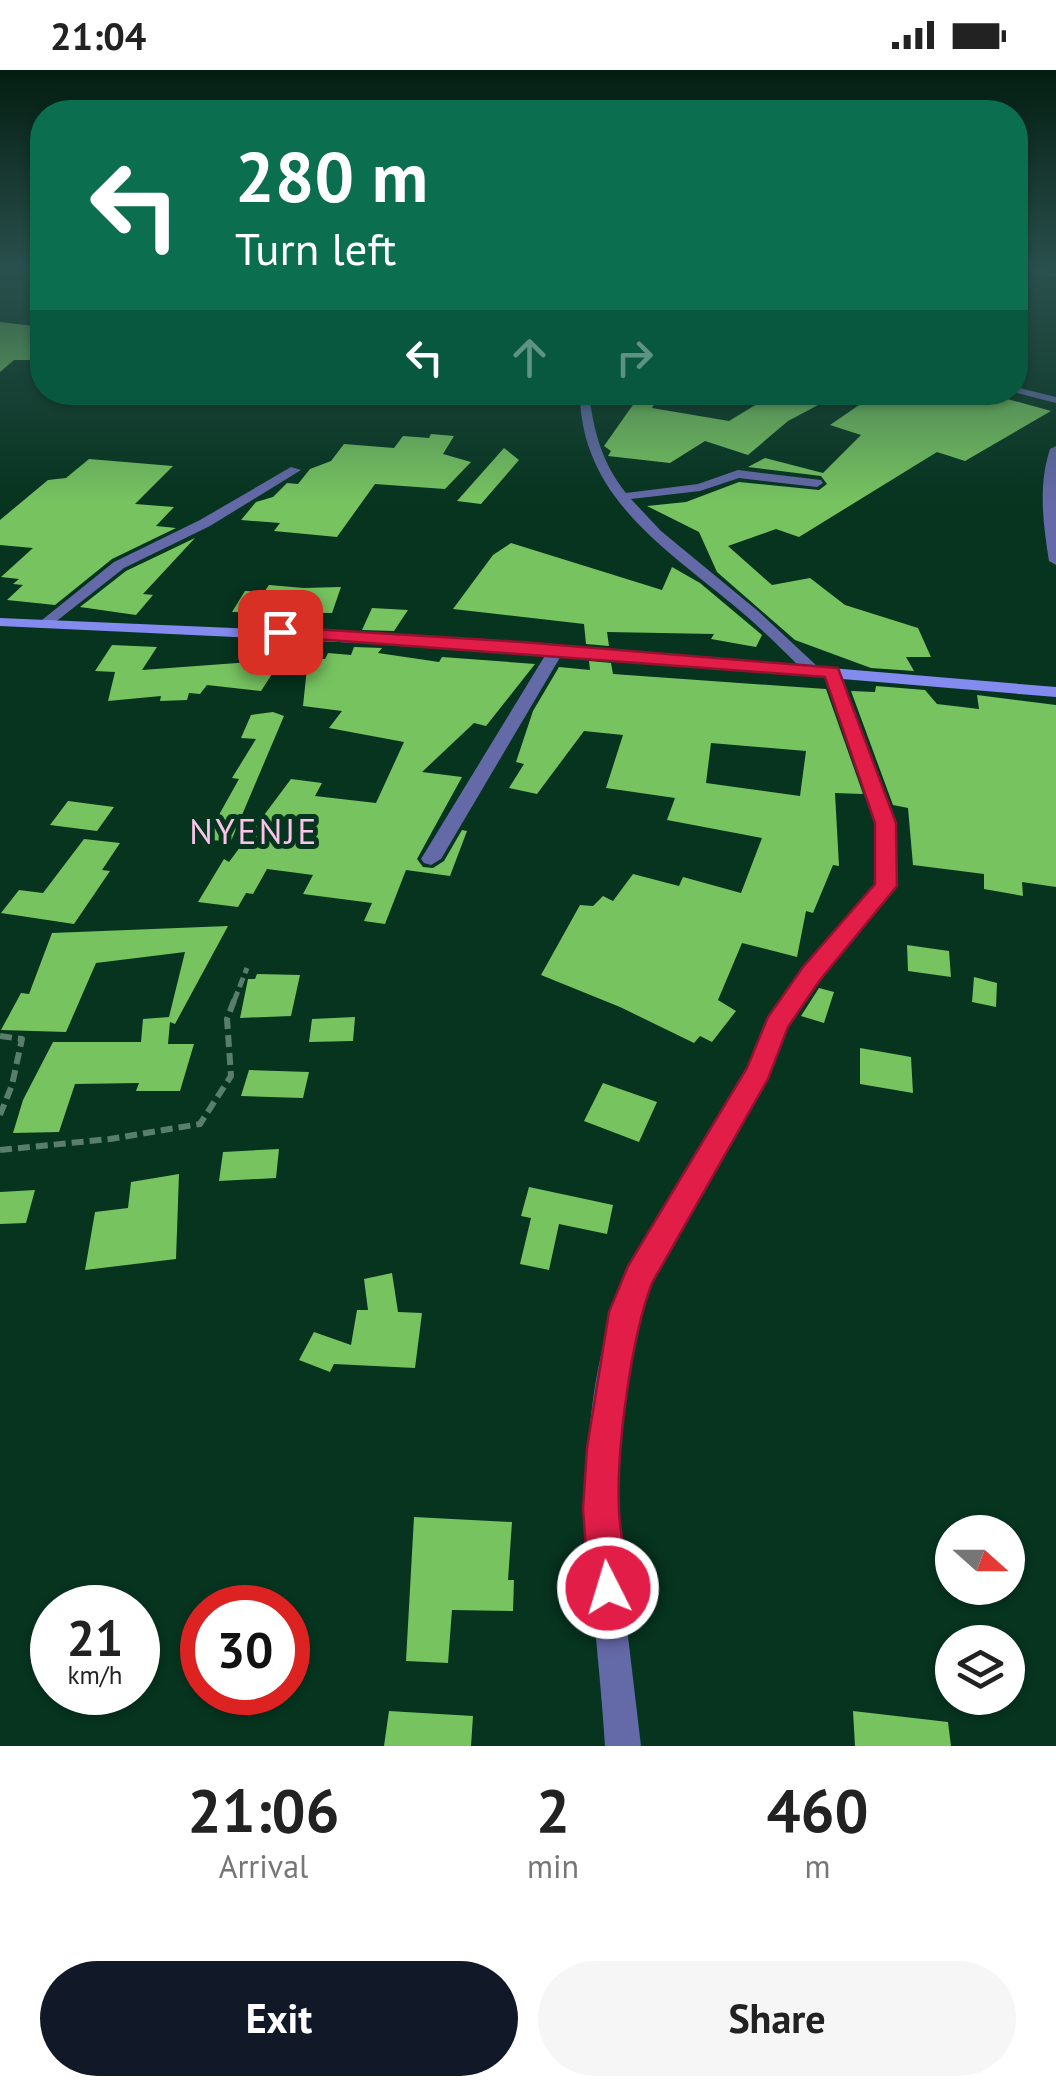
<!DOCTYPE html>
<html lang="en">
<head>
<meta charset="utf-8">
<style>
	body { margin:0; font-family:"PT Sans",sans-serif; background:#f6f6f6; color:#222; height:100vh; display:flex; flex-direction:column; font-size:38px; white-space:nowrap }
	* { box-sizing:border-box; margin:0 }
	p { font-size:32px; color:#767676 }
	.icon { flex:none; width:55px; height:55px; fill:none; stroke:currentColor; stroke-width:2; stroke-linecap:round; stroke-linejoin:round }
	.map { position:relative; height:1676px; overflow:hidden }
	.details { display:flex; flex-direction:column; background:#fff; flex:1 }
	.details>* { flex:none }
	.hud { position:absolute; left:30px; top:30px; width:998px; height:305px; border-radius:40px; box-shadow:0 2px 8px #0004; background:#0b6e4f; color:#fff; overflow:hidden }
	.needle { width:65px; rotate:111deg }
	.buttons { position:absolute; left:935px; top:1445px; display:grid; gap:20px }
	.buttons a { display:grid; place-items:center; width:90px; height:90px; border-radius:50%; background:#fff; box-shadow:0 2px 8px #0004; font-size:50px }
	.speed { position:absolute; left:30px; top:1515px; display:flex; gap:20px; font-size:50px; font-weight:700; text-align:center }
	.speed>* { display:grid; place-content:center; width:130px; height:130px; border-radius:50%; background:#fff; box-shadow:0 2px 8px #0004; line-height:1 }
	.speed small { font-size:25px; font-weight:400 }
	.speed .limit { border:15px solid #d22; background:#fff; color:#111 }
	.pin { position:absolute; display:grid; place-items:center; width:85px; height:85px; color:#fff; margin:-42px; border-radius:20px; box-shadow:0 5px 15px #0006 }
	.me { position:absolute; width:110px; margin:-55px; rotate:355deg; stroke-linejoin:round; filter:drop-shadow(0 0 8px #0008) }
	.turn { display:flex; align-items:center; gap:35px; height:210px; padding:0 40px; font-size:45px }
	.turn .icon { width:130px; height:130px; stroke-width:2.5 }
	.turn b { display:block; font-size:70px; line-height:85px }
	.lanes { display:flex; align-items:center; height:95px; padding:0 40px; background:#0003; justify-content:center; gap:50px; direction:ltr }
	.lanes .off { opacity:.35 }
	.eta { display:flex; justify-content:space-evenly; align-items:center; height:170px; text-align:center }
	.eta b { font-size:60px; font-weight:800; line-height:70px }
	.button { display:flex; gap:20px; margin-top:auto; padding:20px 40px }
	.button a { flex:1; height:115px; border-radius:60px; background:#111827; color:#fff; font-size:40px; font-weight:800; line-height:115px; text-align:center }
	.button a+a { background:#f6f6f6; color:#222 }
	.status { display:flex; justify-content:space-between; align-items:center; height:70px; padding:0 50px; background:#fff; direction:ltr }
	.status svg { height:28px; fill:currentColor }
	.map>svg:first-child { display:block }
	.building { fill:#77c360; fill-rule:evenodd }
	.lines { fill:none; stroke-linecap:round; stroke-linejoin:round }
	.path-far1 { stroke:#597e6b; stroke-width:5; stroke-dasharray:10 5; stroke-linecap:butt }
	.path { stroke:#597e6b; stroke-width:6; stroke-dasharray:12 6; stroke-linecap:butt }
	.street { fill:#6469a7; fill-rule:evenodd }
	.secondary { fill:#848bee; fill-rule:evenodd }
	.route { fill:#e11d48; stroke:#92132f; stroke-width:2.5 }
	.labels { text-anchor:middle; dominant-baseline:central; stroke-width:10; stroke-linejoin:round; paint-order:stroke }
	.quarter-label { font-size:35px; letter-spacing:2.5px; fill:#fcc4ea; stroke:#06341f }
</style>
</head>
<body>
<div class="status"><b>21:04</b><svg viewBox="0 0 49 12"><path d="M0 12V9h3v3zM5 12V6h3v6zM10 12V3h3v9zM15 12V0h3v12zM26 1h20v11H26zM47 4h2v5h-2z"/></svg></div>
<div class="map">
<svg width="1056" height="1676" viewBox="0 0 1056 1676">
	<rect width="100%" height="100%" fill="#06341f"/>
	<!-- building -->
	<path class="building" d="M 0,252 L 42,257 L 42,290 L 14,290 L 0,302 Z
		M 642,322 L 661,322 L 652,338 L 729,351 L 775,323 L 820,334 L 788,351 L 748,385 L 705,371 L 670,393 L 608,386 L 611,381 L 604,376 Z
		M 878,322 L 982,322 L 1051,341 L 965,391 L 937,382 L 799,467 L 776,459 L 728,476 L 772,515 L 810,508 L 845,535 L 918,558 L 931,587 L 906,587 L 914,601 L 871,598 L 795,570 L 717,502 L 699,462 L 647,436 L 686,432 L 739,412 L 819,420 L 827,414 L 821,406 L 748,397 L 765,388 L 823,403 L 861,365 L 830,355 Z
		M 431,364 L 454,366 L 443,384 L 471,392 L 445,419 L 375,414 L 337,467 L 274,461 L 280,453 L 241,450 L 256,432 L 273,427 L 287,413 L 298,414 L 310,399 L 331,391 L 344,374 L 394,378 L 403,366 L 429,368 Z
		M 504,378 L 519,390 L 481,434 L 457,431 Z
		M 89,389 L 173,396 L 135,434 L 174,437 L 156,456 L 176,458 L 112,489 L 55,535 L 7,530 L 23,515 L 13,514 L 19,509 L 1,507 L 33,478 L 0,475 L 0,450 L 48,410 L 66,408 Z
		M 195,468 L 143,524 L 153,525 L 136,545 L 80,537 L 126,501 Z
		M 511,473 L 662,520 L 672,497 L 700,513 L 762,565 L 756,577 L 711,569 L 714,564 L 607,562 L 609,576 L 586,574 L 584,554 L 453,539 L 493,485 Z
		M 269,515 L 304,518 L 341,517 L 332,543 L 232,542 L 245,521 L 264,522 Z
		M 372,538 L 408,540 L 394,561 L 362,560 Z
		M 112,575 L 157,577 L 142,600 L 251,592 L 278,595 L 261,621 L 207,615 L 200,624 L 189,623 L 187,630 L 160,631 L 161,626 L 108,631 L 115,602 L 95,601 Z
		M 354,577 L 382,578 L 378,583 L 439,592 L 442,587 L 535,594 L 486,656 L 474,653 L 422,702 L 462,707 L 417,789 L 423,797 L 433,798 L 444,791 L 462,760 L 467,761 L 450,806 L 406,800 L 385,854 L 364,851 L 372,833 L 303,824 L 313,805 L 267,799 L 253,824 L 246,823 L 238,837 L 198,832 L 224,789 L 229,792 L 291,709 L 322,713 L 315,726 L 376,733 L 404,672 L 329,658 L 342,641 L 303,636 L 308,588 L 325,589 L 328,583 L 351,585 Z
		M 589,591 L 611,593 L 613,604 L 826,619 L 863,724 L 835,723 L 839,796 L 833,795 L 813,843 L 806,841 L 797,887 L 742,873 L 718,930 L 736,941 L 712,972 L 700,966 L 694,973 L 620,937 L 541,905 L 580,835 L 593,836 L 603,826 L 613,831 L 633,804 L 679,816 L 683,807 L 741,823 L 762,768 L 667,750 L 675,728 L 606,718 L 623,665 L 584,661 L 537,724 L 509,718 L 524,694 L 516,692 L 533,641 L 559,597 L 590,600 ZM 711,673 L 806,681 L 800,726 L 706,713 Z
		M 876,616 L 925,620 L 937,634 L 979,639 L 977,625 L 1056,635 L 1056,817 L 1022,812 L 1023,826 L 984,819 L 984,804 L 913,795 L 908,738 L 893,735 L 851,621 L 875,622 Z
		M 273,642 L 284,646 L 231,771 L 205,770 L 239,709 L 232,708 L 256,669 L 241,668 L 251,645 Z
		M 68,731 L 114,737 L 97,761 L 50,755 Z
		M 84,769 L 120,773 L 102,800 L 110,801 L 74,854 L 1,843 L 19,820 L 43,823 Z
		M 228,856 L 175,954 L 170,952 L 168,974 L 194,974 L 180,1021 L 136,1021 L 139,1013 L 75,1014 L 59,1062 L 13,1063 L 23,1030 L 53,972 L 141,972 L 143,949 L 169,947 L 185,882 L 96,893 L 66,962 L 1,960 L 21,923 L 29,924 L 52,863 Z
		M 907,875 L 949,881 L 951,907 L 908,901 Z
		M 257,904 L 300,905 L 291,946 L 240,948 L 248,909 L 255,909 Z
		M 974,907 L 997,913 L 996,937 L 972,932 Z
		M 819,918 L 834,922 L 824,953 L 801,946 Z
		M 355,947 L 353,971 L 309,972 L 312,949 Z
		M 860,978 L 911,987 L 913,1023 L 860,1014 Z
		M 249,1000 L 309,1002 L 303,1028 L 241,1026 Z
		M 603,1013 L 657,1032 L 639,1072 L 584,1051 Z
		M 279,1079 L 276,1108 L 219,1111 L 223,1082 Z
		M 179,1104 L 176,1189 L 85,1200 L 95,1142 L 128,1138 L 131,1112 Z
		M 529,1117 L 613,1135 L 607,1164 L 559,1154 L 549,1200 L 520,1194 L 531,1148 L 521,1146 Z
		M 35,1120 L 26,1153 L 0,1154 L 0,1122 Z
		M 392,1203 L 398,1242 L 422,1243 L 415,1298 L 334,1294 L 330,1302 L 299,1290 L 314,1262 L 351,1275 L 357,1240 L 368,1240 L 364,1209 Z
		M 414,1447 L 512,1452 L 508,1510 L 514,1510 L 513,1541 L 452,1540 L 448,1593 L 406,1591 Z
		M 389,1641 L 473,1646 L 471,1676 L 384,1676 Z
		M 853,1641 L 948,1652 L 951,1676 L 855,1676 Z"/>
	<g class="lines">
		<!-- path-far1 -->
		<path class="path-far1" d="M 234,931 L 247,898"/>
		<!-- path -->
		<path class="path" d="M 0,966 L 22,969 L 12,1015 L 0,1045
			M 0,1080 L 110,1069 L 200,1054 L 231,1006 L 227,949 L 235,928"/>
		<!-- street -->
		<path class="street" d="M 1037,200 L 1056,203 L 1056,207 L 1037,204 Z
			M 1015,317 L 1056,327 L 1056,333 L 1013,322 Z
			M 579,322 L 589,322 C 593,360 602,393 626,423 L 698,414 L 738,400 L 821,410 L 823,413 L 817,417 L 739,408 L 700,421 L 631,429 L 661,461 L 758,541 L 818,597 L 818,603 L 806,603 C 784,581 762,559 738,539 C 685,494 616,450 591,383 C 583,363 581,344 579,322 Z
			M 1056,376 L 1056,495 L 1049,491 C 1043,453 1038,416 1050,379 Z
			M 291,397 L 301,400 L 210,456 L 124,498 L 49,557 L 39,557 L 37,554 L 114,492 L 200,450 Z
			M 557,574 L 565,579 L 441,789 L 431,795 L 424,793 L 421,789 L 549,579 Z
			M 832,597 L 840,602 L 895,753 L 896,816 L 820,910 L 786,957 L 770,1001 L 651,1211 L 644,1232 L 624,1321 L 617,1412 L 620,1499 L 641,1676 L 605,1676 C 595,1513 560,1355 630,1197 L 747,999 L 768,948 L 804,898 L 876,815 L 877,753 L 824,602 Z"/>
		<!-- secondary -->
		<path class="secondary" d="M 0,548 L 486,569 L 1056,617 L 1056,627 L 486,579 L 0,556 Z"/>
	</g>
	<!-- sky -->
	<linearGradient id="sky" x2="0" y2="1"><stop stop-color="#031d11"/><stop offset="0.46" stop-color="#2a504d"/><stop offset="1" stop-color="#2a504d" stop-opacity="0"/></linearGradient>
	<rect width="1056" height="432" fill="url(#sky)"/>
	<!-- route -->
	<path class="route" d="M 280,557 L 522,572 L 838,598 L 896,753 L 897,816 L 820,910 L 788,957 L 768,1009 L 652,1213 C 631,1268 616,1381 619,1441 C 620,1470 632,1504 621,1531 L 608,1537 L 595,1531 L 589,1518 L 583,1439 L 587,1378 L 609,1242 L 628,1196 L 747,998 L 768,947 L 803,897 L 875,814 L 875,753 L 825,607 L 275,566 L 272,562 Z"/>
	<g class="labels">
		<!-- quarter labels -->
		<g class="quarter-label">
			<text x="254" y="761">NYENJE</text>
		</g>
	</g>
</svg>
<div class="buttons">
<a><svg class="needle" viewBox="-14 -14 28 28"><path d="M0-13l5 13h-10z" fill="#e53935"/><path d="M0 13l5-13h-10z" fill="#767676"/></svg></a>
<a><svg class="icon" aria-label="layers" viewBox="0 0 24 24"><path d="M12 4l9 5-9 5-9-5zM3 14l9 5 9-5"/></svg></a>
</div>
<div class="speed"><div>21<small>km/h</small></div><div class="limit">30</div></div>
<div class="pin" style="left:280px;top:562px;background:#d93025"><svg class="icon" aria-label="arrive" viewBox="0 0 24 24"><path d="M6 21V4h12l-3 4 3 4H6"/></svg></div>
<svg class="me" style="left:608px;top:1518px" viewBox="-20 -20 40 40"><circle r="17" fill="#e11d48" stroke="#fff" stroke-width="3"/><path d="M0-11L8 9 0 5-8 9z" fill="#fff"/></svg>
<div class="hud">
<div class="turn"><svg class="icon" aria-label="left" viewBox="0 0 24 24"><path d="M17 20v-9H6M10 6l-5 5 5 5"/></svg><div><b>280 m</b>Turn left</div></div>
<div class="lanes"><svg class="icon" aria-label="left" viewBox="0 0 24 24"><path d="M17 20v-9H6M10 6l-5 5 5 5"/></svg><svg class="icon off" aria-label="ahead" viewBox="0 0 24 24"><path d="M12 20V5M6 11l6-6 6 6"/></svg><svg class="icon off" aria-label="right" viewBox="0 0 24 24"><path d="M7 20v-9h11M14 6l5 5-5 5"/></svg></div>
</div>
</div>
<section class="details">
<div class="eta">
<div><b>21:06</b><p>Arrival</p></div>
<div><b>2</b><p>min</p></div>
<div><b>460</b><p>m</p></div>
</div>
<div class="button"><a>Exit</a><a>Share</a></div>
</section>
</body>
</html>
